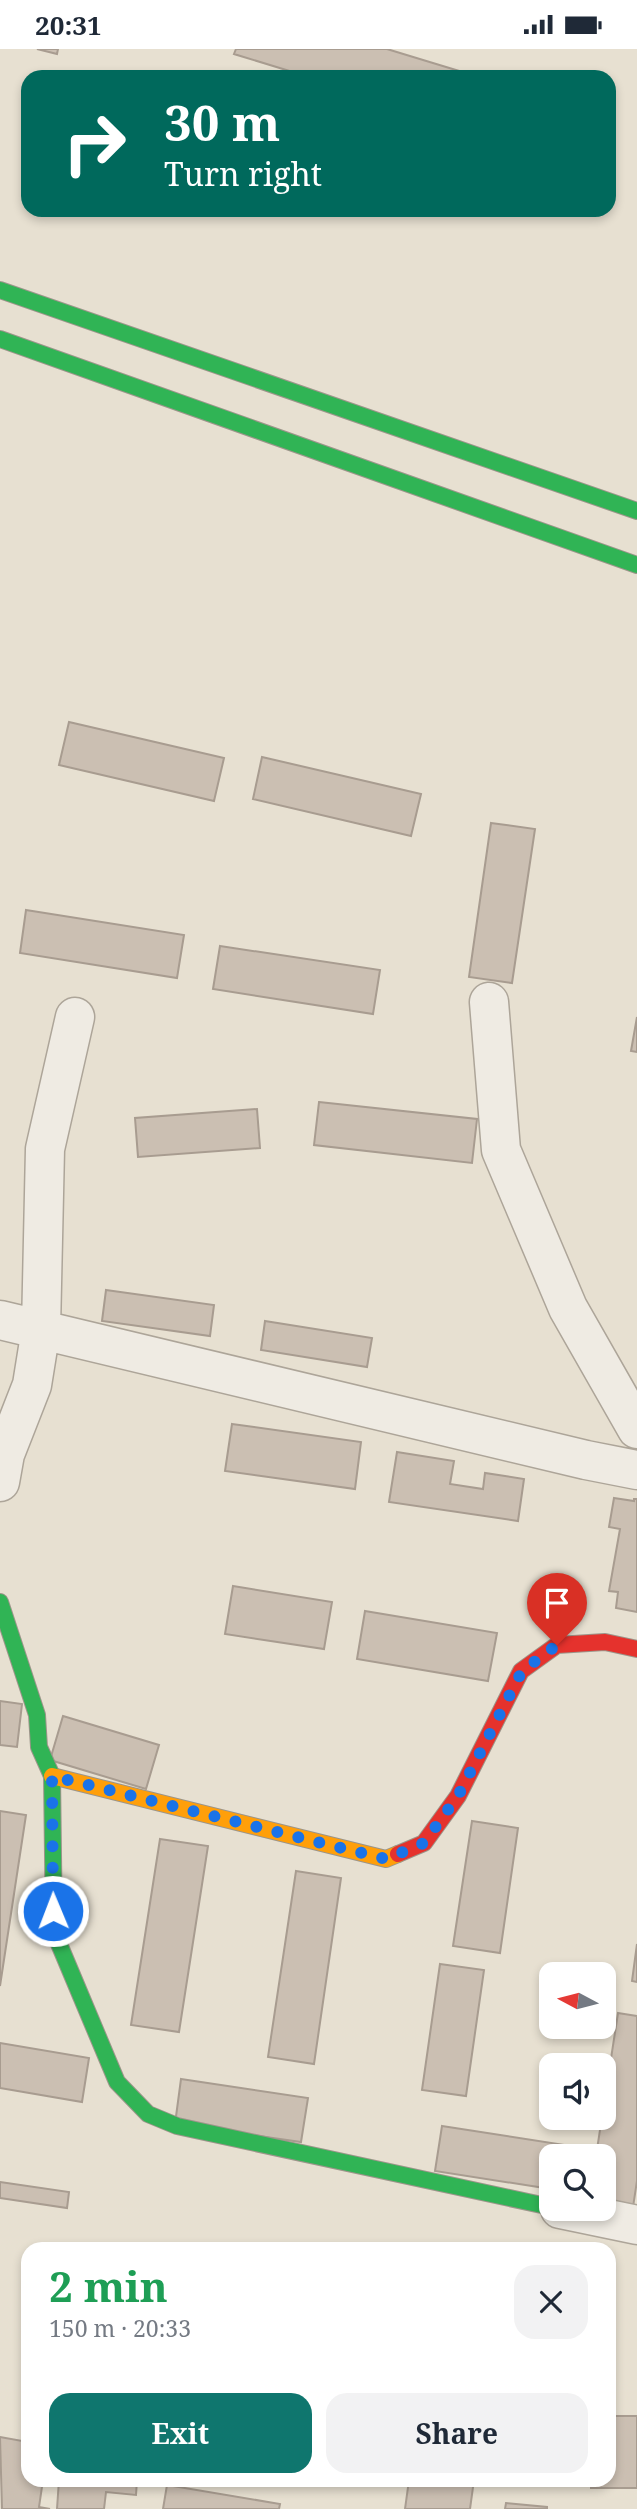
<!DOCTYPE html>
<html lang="en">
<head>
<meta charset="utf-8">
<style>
	body { margin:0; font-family:"Noto Serif",serif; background:#f2f2f3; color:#1f2937; height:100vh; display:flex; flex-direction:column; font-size:26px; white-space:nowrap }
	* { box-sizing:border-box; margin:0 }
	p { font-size:23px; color:#747a83 }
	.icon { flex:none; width:38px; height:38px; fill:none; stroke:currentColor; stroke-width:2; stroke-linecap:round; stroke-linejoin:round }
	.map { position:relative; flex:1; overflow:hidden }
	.drawer { position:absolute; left:21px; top:2193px; width:595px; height:245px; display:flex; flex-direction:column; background:#fff; border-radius:21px; box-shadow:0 4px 10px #0003 }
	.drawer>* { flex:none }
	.guide { position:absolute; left:21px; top:21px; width:595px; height:147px; border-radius:21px; box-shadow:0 4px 10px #0003; background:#00695c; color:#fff; overflow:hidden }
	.needle { width:46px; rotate:277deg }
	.controls { position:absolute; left:539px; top:1913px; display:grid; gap:14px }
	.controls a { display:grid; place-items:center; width:77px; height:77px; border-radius:14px; background:#fff; box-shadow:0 4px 10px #0003; font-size:35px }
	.pin { position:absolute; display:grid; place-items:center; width:60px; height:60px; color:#fff; margin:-72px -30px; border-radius:50% 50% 50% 0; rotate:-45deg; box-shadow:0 0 7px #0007 }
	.pin .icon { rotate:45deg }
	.me { position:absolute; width:77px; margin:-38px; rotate:359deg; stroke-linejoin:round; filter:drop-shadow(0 0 5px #0008) }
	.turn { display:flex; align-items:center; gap:24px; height:147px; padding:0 28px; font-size:32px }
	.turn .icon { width:91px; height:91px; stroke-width:2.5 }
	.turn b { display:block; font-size:49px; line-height:60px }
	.round { display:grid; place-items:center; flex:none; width:74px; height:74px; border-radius:21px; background:#f2f2f3 }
	.summary { display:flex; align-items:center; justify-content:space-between; height:119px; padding:0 28px }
	h1 { font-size:42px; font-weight:700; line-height:52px; color:#1e9e55 }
	.action { display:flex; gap:14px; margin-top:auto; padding:14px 28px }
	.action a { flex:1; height:80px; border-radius:21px; background:#0f766e; color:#fff; font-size:28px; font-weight:700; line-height:80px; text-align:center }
	.action a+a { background:#f2f2f3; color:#1f2937 }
	.status { display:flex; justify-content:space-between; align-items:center; height:49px; padding:0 35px; background:#fff; direction:ltr }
	.status svg { height:19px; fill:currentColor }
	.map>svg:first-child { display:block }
	.building { fill:#cbbfb2; stroke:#a89c90; stroke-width:2 }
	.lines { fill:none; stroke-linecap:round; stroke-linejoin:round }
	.street-casing { stroke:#ada599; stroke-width:41 }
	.fast-casing { stroke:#9c958a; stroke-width:18 }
	.slow-casing { stroke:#9c958a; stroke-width:18 }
	.jam-casing { stroke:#9c958a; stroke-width:18 }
	.street { stroke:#efebe3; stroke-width:38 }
	.fast { stroke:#30b455; stroke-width:16 }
	.slow { stroke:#ff9f0a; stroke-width:16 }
	.jam { stroke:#e5322d; stroke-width:16 }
	.route { stroke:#1a73e8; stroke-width:12; stroke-dasharray:0 21.6 }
</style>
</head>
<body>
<div class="status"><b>20:31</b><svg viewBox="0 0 49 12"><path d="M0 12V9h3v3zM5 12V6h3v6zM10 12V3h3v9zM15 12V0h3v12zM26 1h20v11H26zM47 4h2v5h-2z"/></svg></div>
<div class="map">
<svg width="637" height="2460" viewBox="0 0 637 2460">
	<rect width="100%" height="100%" fill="#e7e0d1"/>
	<!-- building -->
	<path class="building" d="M 37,0 L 58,0 L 57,5 Z
		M 236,0 L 387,0 L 479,28 L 309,28 L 234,5 Z
		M 69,673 L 224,709 L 214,752 L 59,716 Z
		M 262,708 L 421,745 L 411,787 L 253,750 Z
		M 491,774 L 535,780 L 512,934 L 469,928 Z
		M 26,861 L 184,886 L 177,929 L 20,904 Z
		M 220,897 L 380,921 L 373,965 L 213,940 Z
		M 637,968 L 637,1003 L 631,1002 Z
		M 319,1053 L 477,1070 L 472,1114 L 314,1096 Z
		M 257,1060 L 260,1099 L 138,1108 L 135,1069 Z
		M 106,1241 L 214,1256 L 210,1287 L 102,1272 Z
		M 265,1272 L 372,1289 L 367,1318 L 261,1301 Z
		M 232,1375 L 361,1393 L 355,1440 L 225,1422 Z
		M 397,1403 L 454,1412 L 450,1435 L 483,1440 L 485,1424 L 524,1430 L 518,1472 L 389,1453 Z
		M 614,1449 L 634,1452 L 634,1450 L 637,1450 L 637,1563 L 616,1559 L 618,1543 L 609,1542 L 620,1480 L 609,1478 Z
		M 233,1537 L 332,1553 L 324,1600 L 225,1585 Z
		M 365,1562 L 497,1584 L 488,1632 L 357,1610 Z
		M 0,1652 L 22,1655 L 17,1698 L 0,1696 Z
		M 63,1667 L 159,1696 L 146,1740 L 50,1711 Z
		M 0,1762 L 26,1766 L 0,1937 Z
		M 472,1772 L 518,1779 L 500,1904 L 453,1897 Z
		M 160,1790 L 208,1797 L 179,1983 L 131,1976 Z
		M 296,1822 L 341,1829 L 314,2015 L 268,2008 Z
		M 637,1895 L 637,1933 L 632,1932 Z
		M 440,1915 L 484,1921 L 466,2047 L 422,2041 Z
		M 618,1964 L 637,1967 L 637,2132 L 633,2158 L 604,2153 L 604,2107 L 596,2107 Z
		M 0,1994 L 89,2009 L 82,2053 L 0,2039 Z
		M 181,2030 L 308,2049 L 301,2093 L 175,2075 Z
		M 442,2077 L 571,2097 L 569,2107 L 551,2107 L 551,2140 L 435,2122 Z
		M 0,2133 L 69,2143 L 67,2159 L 0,2149 Z
		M 609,2367 L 637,2367 L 637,2439 L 591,2439 L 591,2431 L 609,2431 Z
		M 0,2388 L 28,2393 L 28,2431 L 43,2431 L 39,2458 L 50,2460 L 2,2460 Z
		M 59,2431 L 137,2431 L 136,2446 L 106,2443 L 104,2460 L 57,2460 Z
		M 409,2431 L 474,2431 L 470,2460 L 405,2460 Z
		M 167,2436 L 280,2455 L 279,2460 L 163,2460 Z
		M 506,2454 L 547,2458 L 547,2460 L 505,2460 Z"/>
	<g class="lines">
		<!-- street casing -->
		<g class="street-casing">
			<path id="street" d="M 489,953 L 501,1101 L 568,1259 L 637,1380
				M 0,1271 L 586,1411 L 637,1421
				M 0,1433 L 5,1405 L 32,1336 L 41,1280 L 45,1100 L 75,968
				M 560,2160 L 637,2176"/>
		</g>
		<!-- fast casing -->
		<g class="fast-casing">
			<path id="fast" d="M 0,241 L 637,462
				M 0,290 L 637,516
				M 0,1553 L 37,1666 L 39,1698 L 52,1727 L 54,1883 L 117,2033 L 148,2065 L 177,2077 L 551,2158"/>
		</g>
		<!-- slow casing -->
		<g class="slow-casing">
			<path id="slow" d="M 52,1727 L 386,1810 L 398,1805"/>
		</g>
		<!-- jam casing -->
		<g class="jam-casing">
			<path id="jam" d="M 398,1805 L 424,1794 L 458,1747 L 521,1622 L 557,1596 L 605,1593 L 637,1600"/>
		</g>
		<!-- street -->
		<use href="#street" class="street"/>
		<!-- fast -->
		<use href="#fast" class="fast"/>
		<!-- slow -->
		<use href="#slow" class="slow"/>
		<!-- jam -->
		<use href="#jam" class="jam"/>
	</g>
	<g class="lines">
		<!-- route -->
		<path class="route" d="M 53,1862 L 52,1727 L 386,1810 L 424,1794 L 458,1747 L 522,1622 L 557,1596"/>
	</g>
</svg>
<div class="controls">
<a><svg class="needle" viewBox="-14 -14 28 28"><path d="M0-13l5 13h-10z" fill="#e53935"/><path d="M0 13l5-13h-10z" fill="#747a83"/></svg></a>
<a><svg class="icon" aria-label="sound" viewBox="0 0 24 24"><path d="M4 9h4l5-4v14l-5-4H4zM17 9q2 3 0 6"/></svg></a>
<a><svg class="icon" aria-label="search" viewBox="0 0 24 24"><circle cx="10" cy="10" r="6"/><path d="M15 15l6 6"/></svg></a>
</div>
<div class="pin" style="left:557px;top:1596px;background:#d93025"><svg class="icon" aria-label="arrive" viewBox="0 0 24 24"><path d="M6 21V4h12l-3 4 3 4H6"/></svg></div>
<svg class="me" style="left:53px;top:1862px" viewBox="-20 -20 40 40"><circle r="17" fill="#1a73e8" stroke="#fff" stroke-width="3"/><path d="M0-11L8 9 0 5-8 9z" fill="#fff"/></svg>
<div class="guide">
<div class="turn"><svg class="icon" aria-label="right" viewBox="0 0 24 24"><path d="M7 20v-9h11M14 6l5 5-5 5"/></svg><div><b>30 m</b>Turn right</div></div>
</div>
<section class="drawer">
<div class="summary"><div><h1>2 min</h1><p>150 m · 20:33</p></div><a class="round"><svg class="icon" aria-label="close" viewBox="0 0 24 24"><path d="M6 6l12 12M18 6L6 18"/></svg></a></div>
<div class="action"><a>Exit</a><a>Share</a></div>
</section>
</div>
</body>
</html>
